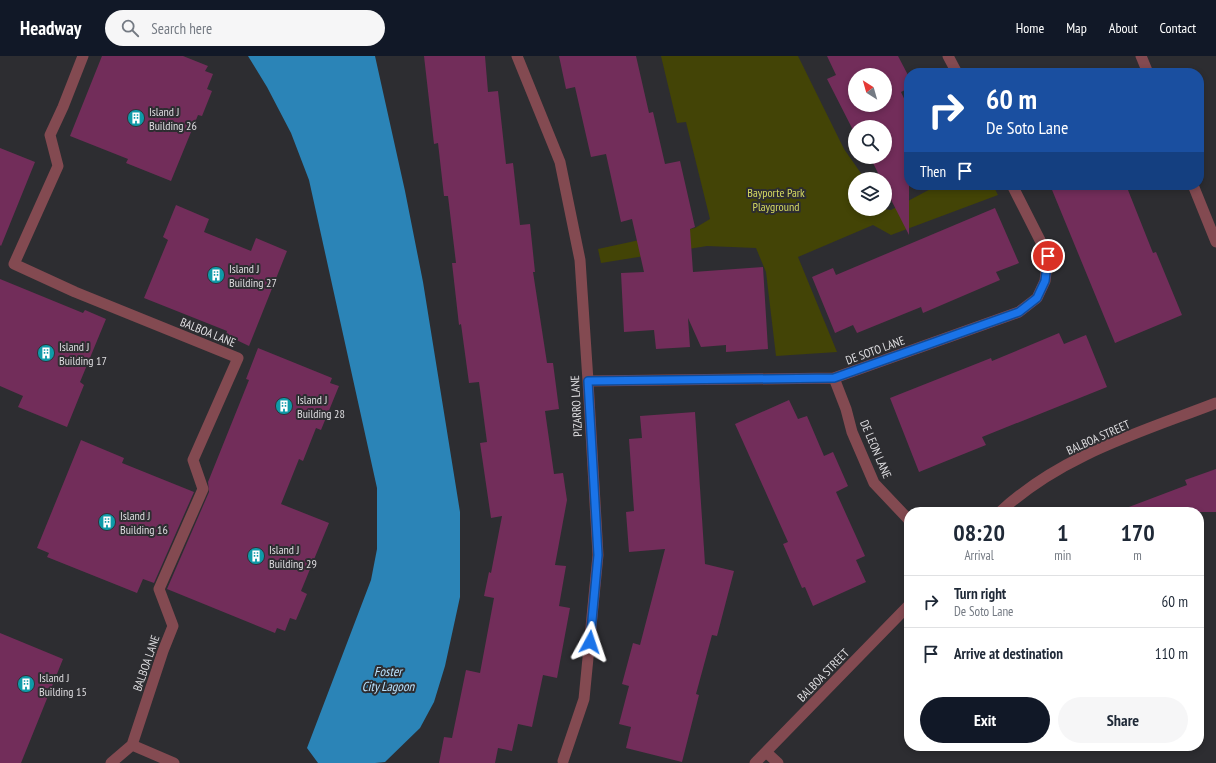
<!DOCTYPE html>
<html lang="en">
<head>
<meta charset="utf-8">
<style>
	body { margin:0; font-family:"PT Sans Narrow",sans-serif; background:#f6f6f7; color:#1f2937; height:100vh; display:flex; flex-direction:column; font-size:15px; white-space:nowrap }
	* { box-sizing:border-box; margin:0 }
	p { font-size:13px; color:#747a83 }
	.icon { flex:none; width:22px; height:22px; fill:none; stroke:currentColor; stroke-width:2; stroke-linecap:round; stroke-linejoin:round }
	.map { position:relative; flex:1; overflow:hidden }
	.side { position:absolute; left:904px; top:451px; width:300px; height:244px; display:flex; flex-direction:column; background:#fff; border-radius:16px; box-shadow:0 2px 6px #0003 }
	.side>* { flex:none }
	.hud { position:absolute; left:904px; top:12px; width:300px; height:122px; border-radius:16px; box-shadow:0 2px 6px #0003; background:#1a4fa0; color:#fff; overflow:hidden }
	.needle { width:26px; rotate:323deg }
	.controls { position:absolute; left:848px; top:12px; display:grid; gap:8px }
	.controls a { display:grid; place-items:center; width:44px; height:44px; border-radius:50%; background:#fff; box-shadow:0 2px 6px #0003; font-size:20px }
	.pin { position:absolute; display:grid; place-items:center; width:34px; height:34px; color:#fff; margin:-17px; border:2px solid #fff; border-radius:50%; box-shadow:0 1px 4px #0007 }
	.me { position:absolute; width:44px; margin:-22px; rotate:5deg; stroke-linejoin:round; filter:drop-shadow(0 0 3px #0008) }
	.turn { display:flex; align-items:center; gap:14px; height:84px; padding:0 16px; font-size:18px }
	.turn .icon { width:52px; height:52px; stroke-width:2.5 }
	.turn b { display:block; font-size:28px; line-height:34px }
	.then { display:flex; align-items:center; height:38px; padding:0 16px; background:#0003; gap:8px; font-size:15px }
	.eta { display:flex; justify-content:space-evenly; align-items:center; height:68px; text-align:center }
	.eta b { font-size:24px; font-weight:600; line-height:28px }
	.button { display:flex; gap:8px; margin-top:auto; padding:8px 16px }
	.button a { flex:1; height:46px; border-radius:24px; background:#111827; color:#fff; font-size:16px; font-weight:600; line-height:46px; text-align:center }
	.button a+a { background:#f6f6f7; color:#1f2937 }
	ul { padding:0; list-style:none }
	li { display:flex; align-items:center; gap:12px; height:52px; padding:0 16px; border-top:1px solid #e0e1e3 }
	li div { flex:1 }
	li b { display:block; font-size:15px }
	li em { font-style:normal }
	header { display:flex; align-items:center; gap:24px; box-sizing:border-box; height:56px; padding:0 20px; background:#111827; color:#fff }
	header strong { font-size:19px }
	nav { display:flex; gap:22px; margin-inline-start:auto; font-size:14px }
	.search { width:280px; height:36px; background:#f6f6f7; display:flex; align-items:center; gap:10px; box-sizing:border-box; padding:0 14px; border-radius:22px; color:#747a83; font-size:15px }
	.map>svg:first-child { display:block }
	.green { fill:#434406 }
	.water { fill:#2b84b7 }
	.building { fill:#722d5a; fill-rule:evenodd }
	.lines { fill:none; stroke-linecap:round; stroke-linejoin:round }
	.minor { stroke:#834a51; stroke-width:11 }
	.route-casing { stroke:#114b97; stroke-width:10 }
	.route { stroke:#1a73e8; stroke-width:7 }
	.labels { text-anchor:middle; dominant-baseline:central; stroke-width:4; stroke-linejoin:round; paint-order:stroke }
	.poi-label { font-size:12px; fill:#dfdee1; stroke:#2d2d31; text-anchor:start }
	.park-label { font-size:12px; fill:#d5d961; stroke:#2d2d31 }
	.street-label { font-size:12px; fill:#dfdee1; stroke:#2d2d31 }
	.water-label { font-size:13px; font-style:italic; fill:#bae3ff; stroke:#2d2d31 }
</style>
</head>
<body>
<header>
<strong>Headway</strong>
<div class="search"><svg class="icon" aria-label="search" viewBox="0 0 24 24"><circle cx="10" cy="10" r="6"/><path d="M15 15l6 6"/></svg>Search here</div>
<nav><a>Home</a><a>Map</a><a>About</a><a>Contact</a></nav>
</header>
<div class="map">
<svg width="1216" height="707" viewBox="0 0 1216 707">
	<rect width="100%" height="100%" fill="#2d2d31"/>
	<!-- green -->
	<path class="green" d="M 661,0 L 798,0 L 844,93 L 865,123 L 855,123 L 855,153 L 884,153 L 891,154 L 938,129 L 993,129 L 998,139 L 891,179 L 873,169 L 798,201 L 837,296 L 776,300 L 766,216 L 756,192 L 707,190 L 601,207 L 598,193 L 695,172 L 710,163 L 686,66 L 677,67 Z"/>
	<!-- water -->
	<path class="water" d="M 248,0 L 375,0 L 405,135 L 423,226 L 460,456 L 460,541 L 445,610 L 434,646 L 420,672 L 385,706 L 375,707 L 318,707 L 307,692 L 371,524 L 377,493 L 377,432 L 309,124 L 291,77 L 267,31 Z"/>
	<!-- building -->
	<path class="building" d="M 102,0 L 183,0 L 208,10 L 205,15 L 213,18 L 207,33 L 212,35 L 202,60 L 198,59 L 171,125 L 126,107 L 128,103 L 70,80 Z
		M 424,0 L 485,0 L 488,36 L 498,35 L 506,108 L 513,107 L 520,169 L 530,168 L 535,216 L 533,216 L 547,307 L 553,307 L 559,353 L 545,355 L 554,418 L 563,417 L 567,444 L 555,509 L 566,510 L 559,550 L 570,552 L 557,622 L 543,619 L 532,671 L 518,668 L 512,695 L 498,692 L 495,707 L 439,707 L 444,681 L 452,682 L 466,614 L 480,617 L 494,542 L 484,540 L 489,516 L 491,517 L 502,460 L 491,462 L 480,387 L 487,386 L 479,326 L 469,327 L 461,268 L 459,269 L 452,207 L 456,207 L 448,140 L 444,140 L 438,87 L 434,88 Z
		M 559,0 L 636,0 L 649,57 L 653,56 L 665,108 L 680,105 L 695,171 L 690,173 L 693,216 L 763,211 L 768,293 L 726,296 L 726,289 L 701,291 L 688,262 L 690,291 L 656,293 L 654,274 L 624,276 L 621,217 L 644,216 L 632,163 L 621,166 L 606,98 L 591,101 L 575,31 L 566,33 Z
		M 827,0 L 898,0 L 909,21 L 909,32 L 901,36 L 909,53 L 909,179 L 885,132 L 885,123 L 881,123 L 870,101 L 885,101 L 885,71 L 855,71 L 855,78 L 827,23 L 836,19 ZM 855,19 L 885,19 L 885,49 L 855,49 Z
		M 0,92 L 35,106 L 1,190 L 0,189 Z
		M 1050,129 L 1126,129 L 1153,197 L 1156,196 L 1182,259 L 1115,287 Z
		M 176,149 L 209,163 L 204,176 L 251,195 L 256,182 L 287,195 L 249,290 L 226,279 L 227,275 L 144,242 L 168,184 L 163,181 Z
		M 995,152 L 1019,207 L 996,216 L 1000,224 L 923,257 L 921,251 L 857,277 L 853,269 L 835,277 L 812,221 L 833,212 L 836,219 Z
		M 0,223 L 83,257 L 85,254 L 106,263 L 80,326 L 84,329 L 67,371 L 18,351 L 23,340 L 0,330 Z
		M 1059,277 L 1064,288 L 1086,279 L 1107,331 L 982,381 L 986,389 L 919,416 L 890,342 L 991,302 L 992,305 Z
		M 258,292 L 332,322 L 330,327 L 339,330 L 321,374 L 316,372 L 303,405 L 299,403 L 281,448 L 329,467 L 301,535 L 307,538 L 296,564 L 290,562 L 285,575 L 277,572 L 275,577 L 167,533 L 209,436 L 208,426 L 249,324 L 246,323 Z
		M 789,344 L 798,363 L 807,360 L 824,400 L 833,396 L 848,430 L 836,436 L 865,500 L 856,504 L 866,526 L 813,550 L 805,531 L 802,532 L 783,488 L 788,486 L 735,368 Z
		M 695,356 L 705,508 L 734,515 L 717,580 L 712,579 L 696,638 L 699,639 L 682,706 L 626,692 L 631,671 L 619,668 L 629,630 L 622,628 L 633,587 L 640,589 L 665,493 L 629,496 L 626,456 L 634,455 L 629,383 L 642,382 L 640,360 Z
		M 81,384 L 124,402 L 122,407 L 194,436 L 154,527 L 143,523 L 137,537 L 47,501 L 49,497 L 37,492 Z
		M 1216,413 L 1216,456 L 1121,456 L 1121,454 L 1187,429 L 1185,424 Z
		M 0,577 L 63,603 L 21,707 L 0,707 Z"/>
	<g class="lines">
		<!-- minor -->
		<path class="minor" d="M 83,0 L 63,51 L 50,79 L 58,110 L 14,208 L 75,236 L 238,302 L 193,404 L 203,433 L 159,533 L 173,570 L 163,595 L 132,689
			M 517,0 L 560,106 L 580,204 L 588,325 L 598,499 L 584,643 L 563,705
			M 948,0 L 957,17
			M 1141,0 L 1148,17
			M 1193,129 L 1216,186
			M 834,322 L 846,353 L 852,376 L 874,427 L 909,464
			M 588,325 L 834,322 L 1019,256 L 1037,242 L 1045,225 L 1048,200 L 1012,129
			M 1000,456 C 1061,399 1141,376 1216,347
			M 132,689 L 174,707
			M 766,696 L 778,707
			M 111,707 L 132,689
			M 755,707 L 909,549"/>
	</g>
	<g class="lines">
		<!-- route casing -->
		<g class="route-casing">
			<path id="route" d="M 590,586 L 598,499 L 588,325 L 834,322 L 1019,256 L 1037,242 L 1045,225 L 1048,200"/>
		</g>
		<!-- route -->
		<use href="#route" class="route"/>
	</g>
	<!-- icons -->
	<defs>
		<g id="building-disc" transform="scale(0.9)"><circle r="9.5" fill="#0f9aa8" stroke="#2d2d31"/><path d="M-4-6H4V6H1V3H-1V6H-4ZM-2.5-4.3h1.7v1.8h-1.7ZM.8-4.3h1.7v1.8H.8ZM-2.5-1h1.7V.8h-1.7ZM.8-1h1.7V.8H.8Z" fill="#fff"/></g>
	</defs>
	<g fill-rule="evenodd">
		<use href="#building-disc" x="136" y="62"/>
		<use href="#building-disc" x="216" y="219"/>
		<use href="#building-disc" x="46" y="297"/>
		<use href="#building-disc" x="284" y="350"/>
		<use href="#building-disc" x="107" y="466"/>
		<use href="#building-disc" x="256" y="500"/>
		<use href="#building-disc" x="26" y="628"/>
	</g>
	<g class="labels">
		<!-- poi labels -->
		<g class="poi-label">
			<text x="149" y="55">Island J<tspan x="149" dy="14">Building 26</tspan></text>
			<text x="229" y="212">Island J<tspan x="229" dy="14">Building 27</tspan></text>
			<text x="59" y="290">Island J<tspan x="59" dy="14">Building 17</tspan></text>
			<text x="297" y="343">Island J<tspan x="297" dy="14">Building 28</tspan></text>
			<text x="120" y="459">Island J<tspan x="120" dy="14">Building 16</tspan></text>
			<text x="269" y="493">Island J<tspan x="269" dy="14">Building 29</tspan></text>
			<text x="39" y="621">Island J<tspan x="39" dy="14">Building 15</tspan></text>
		</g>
		<!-- park labels -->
		<g class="park-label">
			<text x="776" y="136">Bayporte Park<tspan x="776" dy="14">Playground</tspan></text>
		</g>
		<!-- street labels -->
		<g class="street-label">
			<text transform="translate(208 276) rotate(22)">BALBOA LANE</text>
			<text transform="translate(875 294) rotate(-20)">DE SOTO LANE</text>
			<text transform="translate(576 350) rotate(-93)">PIZARRO LANE</text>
			<text transform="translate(1098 381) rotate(-24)">BALBOA STREET</text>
			<text transform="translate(876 393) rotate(67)">DE LEON LANE</text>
			<text transform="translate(146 607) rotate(-71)">BALBOA LANE</text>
			<text transform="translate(823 619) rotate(-46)">BALBOA STREET</text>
		</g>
		<!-- water labels -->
		<g class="water-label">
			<text x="388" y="615">Foster<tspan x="388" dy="15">City Lagoon</tspan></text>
		</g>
	</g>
</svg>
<div class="controls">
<a><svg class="needle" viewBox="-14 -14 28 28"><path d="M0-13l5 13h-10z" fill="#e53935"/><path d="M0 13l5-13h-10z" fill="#747a83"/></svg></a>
<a><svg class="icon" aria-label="search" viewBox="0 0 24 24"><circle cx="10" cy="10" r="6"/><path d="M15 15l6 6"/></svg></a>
<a><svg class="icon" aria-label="layers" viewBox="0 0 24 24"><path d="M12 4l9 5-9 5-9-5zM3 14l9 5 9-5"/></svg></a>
</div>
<div class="pin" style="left:1048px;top:200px;background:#d93025"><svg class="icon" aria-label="arrive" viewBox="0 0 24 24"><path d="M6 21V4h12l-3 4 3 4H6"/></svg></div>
<svg class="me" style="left:590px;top:586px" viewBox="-20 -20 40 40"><path d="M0-17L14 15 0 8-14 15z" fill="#1a73e8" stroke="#fff" stroke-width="4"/></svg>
<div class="hud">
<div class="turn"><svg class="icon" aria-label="right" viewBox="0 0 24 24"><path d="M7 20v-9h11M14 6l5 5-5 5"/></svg><div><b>60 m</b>De Soto Lane</div></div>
<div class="then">Then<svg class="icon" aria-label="arrive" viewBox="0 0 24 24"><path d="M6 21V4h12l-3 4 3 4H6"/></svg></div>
</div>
<section class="side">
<div class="eta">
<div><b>08:20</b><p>Arrival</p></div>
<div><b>1</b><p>min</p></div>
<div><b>170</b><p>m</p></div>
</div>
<ul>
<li><svg class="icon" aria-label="right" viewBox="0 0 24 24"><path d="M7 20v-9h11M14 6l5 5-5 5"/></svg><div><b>Turn right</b><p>De Soto Lane</p></div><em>60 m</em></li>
<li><svg class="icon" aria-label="arrive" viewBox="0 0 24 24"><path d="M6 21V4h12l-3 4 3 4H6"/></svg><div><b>Arrive at destination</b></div><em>110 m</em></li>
</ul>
<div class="button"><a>Exit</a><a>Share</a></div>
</section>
</div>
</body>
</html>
